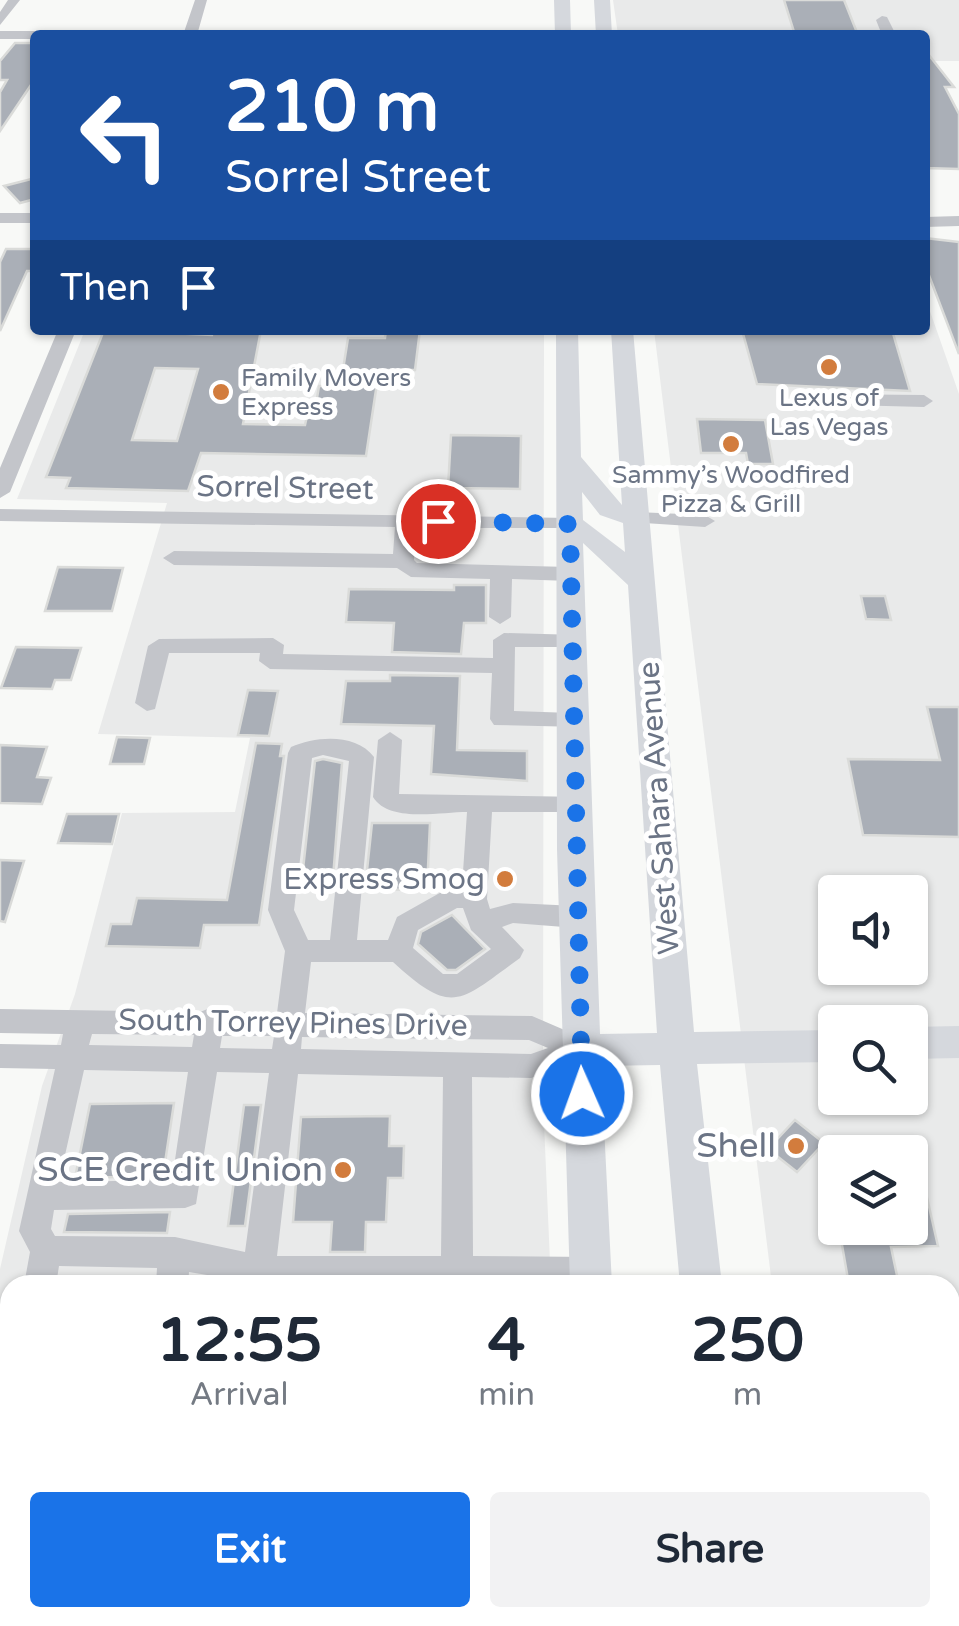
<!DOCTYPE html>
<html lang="en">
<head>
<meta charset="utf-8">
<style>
	body { margin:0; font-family:"Varela Round",sans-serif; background:#f2f2f3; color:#1f2937; height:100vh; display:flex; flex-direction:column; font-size:38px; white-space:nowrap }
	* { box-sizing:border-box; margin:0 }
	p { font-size:32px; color:#747a83 }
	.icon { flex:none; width:55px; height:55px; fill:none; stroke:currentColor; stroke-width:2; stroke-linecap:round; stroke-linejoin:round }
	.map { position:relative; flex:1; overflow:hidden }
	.sheet { position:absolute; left:0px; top:1275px; width:960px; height:352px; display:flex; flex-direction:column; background:#fff; border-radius:30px 30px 0 0; box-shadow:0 2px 8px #0004 }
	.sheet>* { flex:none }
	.hud { position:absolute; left:30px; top:30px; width:900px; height:305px; border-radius:10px; box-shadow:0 2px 8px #0004; background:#1a4fa0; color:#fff; overflow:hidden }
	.buttons { position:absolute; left:818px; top:875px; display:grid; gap:20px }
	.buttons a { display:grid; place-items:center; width:110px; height:110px; border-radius:10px; background:#fff; box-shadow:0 2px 8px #0004; font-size:50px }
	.pin { position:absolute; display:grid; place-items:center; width:85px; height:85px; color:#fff; margin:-42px; border:5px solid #fff; border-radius:50%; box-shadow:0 2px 10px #0007 }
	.me { position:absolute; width:110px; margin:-55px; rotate:358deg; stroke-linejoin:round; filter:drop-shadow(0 0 8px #0008) }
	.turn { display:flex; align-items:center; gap:35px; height:210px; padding:0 30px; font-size:45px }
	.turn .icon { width:130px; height:130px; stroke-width:2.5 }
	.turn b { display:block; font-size:70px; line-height:85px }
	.then { display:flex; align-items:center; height:95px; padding:0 30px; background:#0003; gap:20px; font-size:38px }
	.eta { display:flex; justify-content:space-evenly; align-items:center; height:170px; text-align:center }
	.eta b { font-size:60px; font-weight:700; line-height:70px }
	.cta { display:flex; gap:20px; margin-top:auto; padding:20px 30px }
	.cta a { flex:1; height:115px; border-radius:10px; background:#1a73e8; color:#fff; font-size:40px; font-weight:700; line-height:115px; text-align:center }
	.cta a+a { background:#f2f2f3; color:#1f2937 }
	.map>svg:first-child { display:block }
	.built { fill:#e9eaea; fill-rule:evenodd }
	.building { fill:#aaafb7; stroke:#dadbd9; stroke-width:2.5; fill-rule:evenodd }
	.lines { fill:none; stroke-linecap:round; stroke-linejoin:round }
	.minor { fill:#c3c5ca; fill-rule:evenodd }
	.major { fill:#d5d8dd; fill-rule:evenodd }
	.route { stroke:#1a73e8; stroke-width:18; stroke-dasharray:0 32.4 }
	.poi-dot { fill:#d27c3d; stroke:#fff; stroke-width:4 }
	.labels { text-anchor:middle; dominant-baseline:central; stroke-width:10; stroke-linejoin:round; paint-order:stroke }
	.far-poi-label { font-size:25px; fill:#6b7485; stroke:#fff }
	.street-label { font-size:30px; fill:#6b7485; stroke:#fff }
	.poi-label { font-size:30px; fill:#6b7485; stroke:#fff; text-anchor:end }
	.near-poi-label { font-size:35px; fill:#6b7485; stroke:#fff; text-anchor:end }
</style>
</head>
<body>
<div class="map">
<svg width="959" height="1626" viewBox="0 0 959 1626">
	<rect width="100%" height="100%" fill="#f8f9f7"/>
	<!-- built -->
	<path class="built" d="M 613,0 L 959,0 L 959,61 L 925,61 L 925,35 L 618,35 Z
		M 925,297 L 959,394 L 959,1626 L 814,1626 L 812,1618 L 950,1618 L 950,1285 L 772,1285 L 654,330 L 925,330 ZM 835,892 L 910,892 L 910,968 L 835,968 ZM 835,1022 L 910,1022 L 910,1098 L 835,1098 ZM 835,1152 L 910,1152 L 910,1228 L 835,1228 Z
		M 85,330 L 544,330 L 543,1100 L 551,1285 L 10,1285 L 10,1618 L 564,1618 L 565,1626 L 0,1626 L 0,1269 L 42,1086 L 75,994 L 122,813 L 235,812 L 250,738 L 98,734 L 167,503 L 17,499 Z"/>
	<!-- building -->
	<path class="building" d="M 784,0 L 844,0 L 858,35 L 795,35 Z
		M 15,43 L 35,43 L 35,79 L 0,131 L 0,92 L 7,80 L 0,80 L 0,61 Z
		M 925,50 L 954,87 L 945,87 L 959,114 L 959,169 L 925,168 Z
		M 35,178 L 35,199 L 20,203 L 4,186 Z
		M 925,238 L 959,242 L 959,354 L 925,265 Z
		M 6,249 L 35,249 L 35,271 L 27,271 L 0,331 L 0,262 Z
		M 104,330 L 212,335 L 214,330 L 261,330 L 243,424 L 305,425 L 307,416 L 314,416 L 319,386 L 326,386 L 328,376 L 342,376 L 348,338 L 385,338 L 386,330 L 420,330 L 415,370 L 379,370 L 366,456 L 201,453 L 188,491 L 66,488 L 70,478 L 46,477 ZM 155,368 L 198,369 L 177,441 L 132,440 Z
		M 742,330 L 892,330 L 910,391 L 757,384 Z
		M 697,419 L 765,420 L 773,464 L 748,464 L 746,453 L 701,453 Z
		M 451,435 L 521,436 L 520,489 L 448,488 Z
		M 58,567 L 123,568 L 112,611 L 45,611 Z
		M 454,585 L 486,585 L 486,623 L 464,623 L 461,654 L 392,652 L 394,623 L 346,622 L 349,589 L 454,590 Z
		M 861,596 L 885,596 L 891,620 L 866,619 Z
		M 16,647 L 81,648 L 71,680 L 55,680 L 52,689 L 1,688 Z
		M 390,675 L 460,676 L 457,750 L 527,751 L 527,781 L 431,774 L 434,726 L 341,724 L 346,681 L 390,681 Z
		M 248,690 L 278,691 L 269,736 L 238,735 Z
		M 927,707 L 959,707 L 959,837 L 863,835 L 848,759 L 940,760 Z
		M 117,737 L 150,738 L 144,764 L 110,764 Z
		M 256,743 L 282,744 L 280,756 L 284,756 L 259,925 L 204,925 L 200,948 L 106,946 L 111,924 L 131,924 L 137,898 L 227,900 Z
		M 0,745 L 47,747 L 37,777 L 51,778 L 42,804 L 0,803 Z
		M 323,759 L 342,763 L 333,878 L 302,878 L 315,761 Z
		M 67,814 L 119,814 L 112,844 L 58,843 Z
		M 372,823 L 430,823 L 427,890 L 365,889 Z
		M 0,860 L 24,861 L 5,922 L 0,921 Z
		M 452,915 L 485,949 L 456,970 L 447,970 L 418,944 L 421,932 Z
		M 174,1103 L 163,1176 L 75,1178 L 90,1104 Z
		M 244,1105 L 261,1105 L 245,1226 L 228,1226 Z
		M 390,1116 L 389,1146 L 404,1146 L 403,1178 L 388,1178 L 386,1222 L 366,1222 L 365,1252 L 330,1252 L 332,1222 L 293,1222 L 301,1117 Z
		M 795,1120 L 824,1143 L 797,1172 L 768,1149 Z
		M 918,1158 L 938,1246 L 891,1247 L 899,1285 L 849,1285 L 839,1228 L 910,1228 L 910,1159 Z
		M 170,1212 L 167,1233 L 64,1232 L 68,1214 Z"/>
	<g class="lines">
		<!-- minor -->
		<path class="minor" d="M 8,0 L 20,0 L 0,25 L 0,12 Z
			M 195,0 L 207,0 L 197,35 L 183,35 Z
			M 882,16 L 887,17 L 896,35 L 882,35 L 876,20 Z
			M 0,31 L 35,31 L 42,35 L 35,35 L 35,39 L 0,39 Z
			M 0,213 L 35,213 L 35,223 L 0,223 Z
			M 959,216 L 959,226 L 925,227 L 925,217 Z
			M 58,330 L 76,330 L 10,492 L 0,498 L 0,468 Z
			M 817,394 L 924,395 L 933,401 L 924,407 L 810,404 L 810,396 Z
			M 0,509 L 570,518 L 577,520 L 577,528 L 416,528 L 414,560 L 417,563 L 570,567 L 581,574 L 570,581 L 512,579 L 511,617 L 500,624 L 489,617 L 490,579 L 411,577 L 397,568 L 174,565 L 163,558 L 174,551 L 393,554 L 395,527 L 0,521 Z
			M 636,512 L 705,515 L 715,521 L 705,527 L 629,522 L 629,514 Z
			M 504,633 L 579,635 L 582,640 L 571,647 L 515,647 L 514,711 L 572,713 L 584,721 L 580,727 L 494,725 L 490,719 L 492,673 L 270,669 L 259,661 L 260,653 L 169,653 L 155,709 L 147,711 L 135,703 L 148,646 L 159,639 L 273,638 L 284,645 L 283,654 L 493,658 L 493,640 Z
			M 390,732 L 402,740 L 399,794 L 583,797 L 586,803 L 574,812 L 492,812 L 487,899 L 490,909 L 513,903 L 577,906 L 586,910 L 590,917 L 586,924 L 577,928 L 513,923 L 502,927 L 524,950 L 520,958 C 459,1002 453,1017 393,962 L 311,962 L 305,1013 L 532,1016 L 590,1041 L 594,1050 L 590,1059 L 531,1078 L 472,1077 L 473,1256 L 591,1257 L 602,1261 L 607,1272 L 602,1283 L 235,1285 L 237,1280 L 189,1272 L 188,1285 L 156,1285 L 157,1268 L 59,1266 L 56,1285 L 24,1285 L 30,1252 L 19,1231 L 55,1069 L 0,1068 L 0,1044 L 61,1045 L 63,1034 L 0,1033 L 0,1009 L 200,1012 L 210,1008 L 220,1012 L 277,1013 L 285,951 L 268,910 L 288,753 L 291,747 C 316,736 356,733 374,757 L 357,940 L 388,940 L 397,917 L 445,890 L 462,887 L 467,812 C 440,812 389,823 373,797 L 378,740 ZM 323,755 L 349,761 L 330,940 L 308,940 L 294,910 L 312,758 ZM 457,908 L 463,908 L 471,930 L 491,949 L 457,974 L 443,974 L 413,948 L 418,930 ZM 92,1034 L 194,1035 L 192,1047 L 89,1045 ZM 222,1036 L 274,1036 L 272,1049 L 220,1048 ZM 302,1037 L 529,1040 L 548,1048 L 531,1054 L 301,1049 ZM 84,1070 L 188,1072 L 172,1180 L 59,1182 ZM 217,1072 L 269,1073 L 245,1252 L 175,1237 L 55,1236 L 51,1229 L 54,1210 L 185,1208 L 196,1204 ZM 298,1074 L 443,1077 L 441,1256 L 277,1256 Z
			M 10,1435 L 10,1518 L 0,1522 L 0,1439 Z
			M 127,1618 L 165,1618 L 163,1626 L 125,1626 Z"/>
		<!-- major -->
		<path class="major" d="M 554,0 L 570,0 L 571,35 L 555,35 Z
			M 594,0 L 610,0 L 612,35 L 596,35 Z
			M 556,330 L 578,330 L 581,457 L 622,505 L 611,330 L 633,330 L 694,1032 L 835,1030 L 835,1062 L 697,1064 L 722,1285 L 680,1285 L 660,1065 L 601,1066 L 612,1285 L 570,1285 L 557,849 ZM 582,492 L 600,515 L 623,523 L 625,552 L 583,520 ZM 583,543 L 628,585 L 657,1033 L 600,1034 Z
			M 959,1026 L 959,1058 L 910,1059 L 910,1027 Z
			M 590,1618 L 638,1618 L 639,1626 L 591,1626 Z
			M 713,1618 L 761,1618 L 761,1626 L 713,1626 Z"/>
	</g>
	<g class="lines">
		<!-- route -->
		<path class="route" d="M 438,521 L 570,524 L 582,1094"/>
	</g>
	<!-- markers -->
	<g class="poi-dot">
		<circle cx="829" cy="367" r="10"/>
		<circle cx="221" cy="392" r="10"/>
		<circle cx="731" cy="444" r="10"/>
		<circle cx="505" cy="879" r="10"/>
		<circle cx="796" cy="1146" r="10"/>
		<circle cx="343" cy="1170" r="10"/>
	</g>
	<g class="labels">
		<!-- far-poi labels -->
		<g class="far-poi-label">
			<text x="241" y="378" text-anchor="start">Family Movers<tspan x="241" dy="29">Express</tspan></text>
			<text x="829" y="398">Lexus of<tspan x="829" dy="29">Las Vegas</tspan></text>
			<text x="731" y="475">Sammy’s Woodfired<tspan x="731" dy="29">Pizza &amp; Grill</tspan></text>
		</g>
		<!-- street labels -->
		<g class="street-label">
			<text transform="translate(285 488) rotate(1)">Sorrel Street</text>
			<text transform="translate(659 808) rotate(-94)">West Sahara Avenue</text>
			<text transform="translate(293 1023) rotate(1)">South Torrey Pines Drive</text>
		</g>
		<!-- poi labels -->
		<g class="poi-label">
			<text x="485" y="879">Express Smog</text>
		</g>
		<!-- near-poi labels -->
		<g class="near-poi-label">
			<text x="776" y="1146">Shell</text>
			<text x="323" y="1170">SCE Credit Union</text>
		</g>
	</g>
</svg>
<div class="buttons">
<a><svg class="icon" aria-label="sound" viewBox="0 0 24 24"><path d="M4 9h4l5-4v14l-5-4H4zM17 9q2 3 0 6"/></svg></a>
<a><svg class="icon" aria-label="search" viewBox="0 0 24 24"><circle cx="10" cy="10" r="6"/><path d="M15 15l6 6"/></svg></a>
<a><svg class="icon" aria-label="layers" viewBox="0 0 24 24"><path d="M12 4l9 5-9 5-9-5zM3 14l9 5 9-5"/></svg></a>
</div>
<div class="pin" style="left:438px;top:521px;background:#d93025"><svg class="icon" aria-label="arrive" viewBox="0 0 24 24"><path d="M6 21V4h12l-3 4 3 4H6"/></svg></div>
<svg class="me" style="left:582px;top:1094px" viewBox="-20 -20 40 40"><circle r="17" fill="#1a73e8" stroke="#fff" stroke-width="3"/><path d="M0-11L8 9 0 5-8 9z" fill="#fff"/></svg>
<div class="hud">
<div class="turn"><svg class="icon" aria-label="left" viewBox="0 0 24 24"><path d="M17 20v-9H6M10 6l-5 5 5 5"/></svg><div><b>210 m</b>Sorrel Street</div></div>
<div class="then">Then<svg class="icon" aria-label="arrive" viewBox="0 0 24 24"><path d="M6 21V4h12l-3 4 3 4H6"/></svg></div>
</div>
<section class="sheet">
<div class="eta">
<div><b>12:55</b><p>Arrival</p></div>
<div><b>4</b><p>min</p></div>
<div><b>250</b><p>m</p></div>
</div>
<div class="cta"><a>Exit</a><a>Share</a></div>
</section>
</div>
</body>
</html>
